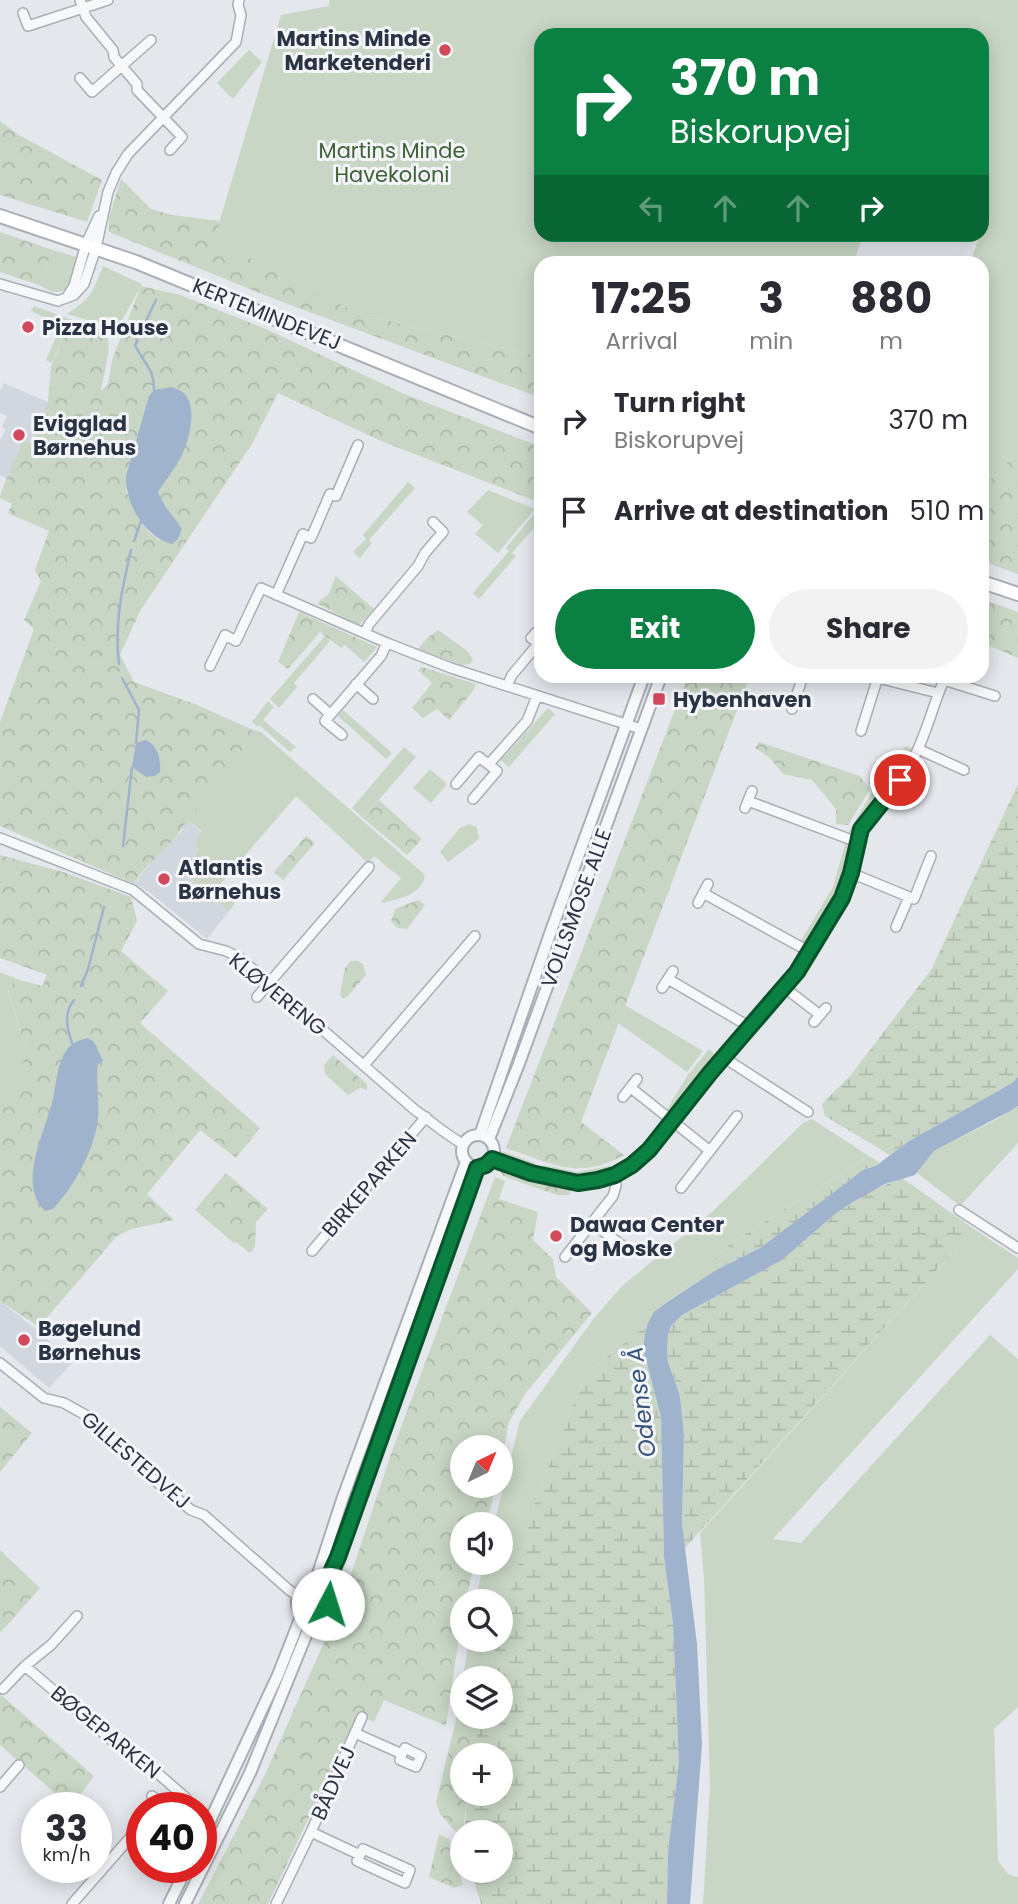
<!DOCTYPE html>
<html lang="en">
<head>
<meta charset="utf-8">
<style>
	body { margin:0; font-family:Poppins,sans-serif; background:#f2f2f3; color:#2b2b33; height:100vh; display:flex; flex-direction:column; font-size:26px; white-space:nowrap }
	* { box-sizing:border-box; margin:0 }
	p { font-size:23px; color:#7c7c81 }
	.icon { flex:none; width:38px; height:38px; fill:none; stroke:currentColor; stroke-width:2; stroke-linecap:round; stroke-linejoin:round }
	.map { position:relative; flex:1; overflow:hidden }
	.side { position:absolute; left:534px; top:256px; width:455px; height:427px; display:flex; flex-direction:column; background:#fff; border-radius:21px; box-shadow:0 4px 18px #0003 }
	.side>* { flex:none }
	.top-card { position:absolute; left:534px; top:28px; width:455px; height:214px; border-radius:21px; box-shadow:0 4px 18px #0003; background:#0b8043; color:#fff; overflow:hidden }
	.needle { width:46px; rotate:43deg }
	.fabs { position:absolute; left:450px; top:1435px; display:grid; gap:14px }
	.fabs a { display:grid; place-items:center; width:63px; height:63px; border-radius:50%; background:#fff; box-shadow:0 4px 18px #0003; font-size:35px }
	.speed { position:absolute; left:21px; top:1792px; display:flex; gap:14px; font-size:35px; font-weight:700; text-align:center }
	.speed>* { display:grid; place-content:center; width:91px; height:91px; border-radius:50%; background:#fff; box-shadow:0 4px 18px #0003; line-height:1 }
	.speed small { font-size:18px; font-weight:400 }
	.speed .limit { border:10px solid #d22; background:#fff; color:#111 }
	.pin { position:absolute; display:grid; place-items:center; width:60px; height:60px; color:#fff; margin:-30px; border:4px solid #fff; border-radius:50%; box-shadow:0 2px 7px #0007 }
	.me { position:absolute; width:77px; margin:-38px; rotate:5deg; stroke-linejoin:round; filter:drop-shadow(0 0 5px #0008) }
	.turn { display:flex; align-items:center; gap:24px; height:147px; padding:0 21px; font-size:32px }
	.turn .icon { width:91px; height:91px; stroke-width:2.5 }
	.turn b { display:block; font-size:49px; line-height:60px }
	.lanes { display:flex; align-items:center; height:66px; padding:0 21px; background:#0003; justify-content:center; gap:35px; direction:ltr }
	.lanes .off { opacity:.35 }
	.eta { display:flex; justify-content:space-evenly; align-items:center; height:119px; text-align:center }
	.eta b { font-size:42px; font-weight:700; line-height:49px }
	.cta { display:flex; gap:14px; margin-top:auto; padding:14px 21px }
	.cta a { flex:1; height:80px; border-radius:42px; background:#0b8043; color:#fff; font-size:28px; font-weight:700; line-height:80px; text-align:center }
	.cta a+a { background:#f2f2f3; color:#2b2b33 }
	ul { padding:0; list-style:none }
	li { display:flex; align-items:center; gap:21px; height:91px; padding:0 21px }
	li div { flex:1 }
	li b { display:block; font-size:26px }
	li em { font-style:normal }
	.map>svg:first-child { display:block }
	.built { fill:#d2d6de }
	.green { fill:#c9d6c5 }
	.forest { fill:url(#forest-crowns); fill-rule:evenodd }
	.wetland { fill:url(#wetland-marsh) }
	.water { fill:#9fb4cc }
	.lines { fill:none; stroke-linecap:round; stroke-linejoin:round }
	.stream { stroke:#9fb4cc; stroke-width:2.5 }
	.minor-casing { stroke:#a9aeb7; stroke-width:12 }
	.tertiary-casing { stroke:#a9aeb7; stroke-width:14 }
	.secondary-casing { stroke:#a9aeb7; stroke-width:16 }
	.minor { stroke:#f7f8fa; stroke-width:9 }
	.tertiary { stroke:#f7f8fa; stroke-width:10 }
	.secondary { stroke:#fff; stroke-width:12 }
	.route-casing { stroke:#07532c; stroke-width:18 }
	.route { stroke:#0b8043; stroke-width:12 }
	.poi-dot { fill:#d1495b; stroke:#f4f6f9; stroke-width:2.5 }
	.labels { text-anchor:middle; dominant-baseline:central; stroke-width:6; stroke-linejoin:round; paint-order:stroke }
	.poi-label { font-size:21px; font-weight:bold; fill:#2b3445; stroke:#f4f6f9; text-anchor:start }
	.park-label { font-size:21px; fill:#3f6138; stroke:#f4f6f9 }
	.street-label { font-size:21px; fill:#2b3445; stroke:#f4f6f9 }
	.water-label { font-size:23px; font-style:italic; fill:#34527a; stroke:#f4f6f9 }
</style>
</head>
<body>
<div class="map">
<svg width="1018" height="1904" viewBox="0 0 1018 1904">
	<defs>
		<pattern id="forest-crowns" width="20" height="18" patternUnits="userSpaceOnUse" patternTransform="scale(1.75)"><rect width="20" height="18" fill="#c9d6c5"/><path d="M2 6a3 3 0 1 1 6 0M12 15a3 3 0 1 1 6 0" fill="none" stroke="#adb8ab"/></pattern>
		<pattern id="wetland-marsh" width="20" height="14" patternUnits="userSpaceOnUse" patternTransform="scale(1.75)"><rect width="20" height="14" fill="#c9d6c5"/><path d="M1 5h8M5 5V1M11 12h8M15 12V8" fill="none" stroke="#adb8ab"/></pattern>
	</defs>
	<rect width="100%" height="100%" fill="#e4e7ec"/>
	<!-- built -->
	<path class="built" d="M 4,383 L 48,402 L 30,443 L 24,440 L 8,479 L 0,475 L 0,440 L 6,430 L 2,427 L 7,416 L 0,413 L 0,391 Z
		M 191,822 L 201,833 L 198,849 L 190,864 L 190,878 L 229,911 L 207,939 L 149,892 L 134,884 L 161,850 L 181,833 L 184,825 Z
		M 0,1301 L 42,1334 L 72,1363 L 49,1388 L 0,1346 Z"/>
	<!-- green -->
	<path class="green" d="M 329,0 L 1018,0 L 1018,450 L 994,477 L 982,483 L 982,262 L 970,262 L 987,217 L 982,215 L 982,35 L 541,35 L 541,234 L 863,235 L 854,262 L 541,262 L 541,357 L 385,320 L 366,318 L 214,240 L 281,15 L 329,6 Z
		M 249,50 L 262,62 L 233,99 L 217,83 Z
		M 53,250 L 76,257 C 76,269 72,294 55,292 C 50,292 43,287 39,285 Z
		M 103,266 L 142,284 L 120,324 L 114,328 L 67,314 C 94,295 90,296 103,266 Z
		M 34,306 L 70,319 L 52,363 L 46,360 L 61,325 L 31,311 Z
		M 408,482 L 415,488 L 369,540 L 372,543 L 360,558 L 353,552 L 366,539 L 363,535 Z
		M 488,490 L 535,509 L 498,553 L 475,534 L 483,525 L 467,512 Z
		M 533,515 L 540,521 L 512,553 L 516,556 L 479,599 L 473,593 L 509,551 L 506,548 Z
		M 325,636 L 330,641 L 294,683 L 297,687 L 279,708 L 270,699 Z
		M 268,701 L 274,707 L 263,720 L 296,747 L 290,752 L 259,725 L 257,727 L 252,722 Z
		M 548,708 L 555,714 L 509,767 L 501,760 Z
		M 343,710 L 392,753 L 386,759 L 338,716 Z
		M 253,730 L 261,732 L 425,875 C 422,895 400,898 384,903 L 381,902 L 401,878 L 374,856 L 368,863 L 296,796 L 218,887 L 235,903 L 229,911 L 190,878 L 188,871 L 198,849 L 196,843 L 201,831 L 191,822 L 200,801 L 237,761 Z
		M 906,746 L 914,749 C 900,775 881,794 864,817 C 859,823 858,830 851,835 L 848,833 L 874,789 Z
		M 404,747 L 416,757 L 363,818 L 352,808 Z
		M 430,769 L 447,784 L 431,803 L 413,788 Z
		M 469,824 L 477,827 L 479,839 L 448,862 L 440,852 L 460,828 Z
		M 846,841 L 853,847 L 844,884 L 813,941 L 807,946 L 800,942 L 833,887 Z
		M 0,972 L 17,979 L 8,990 L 27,1052 L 13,1090 L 0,1098 Z
		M 625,1005 L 703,1051 L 687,1072 L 618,1023 Z
		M 709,1049 L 717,1057 L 674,1113 L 669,1114 L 666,1111 L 687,1076 Z
		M 1018,1106 L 1018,1143 L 960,1206 L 917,1173 L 927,1157 L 934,1151 L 992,1122 Z
		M 812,1119 L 869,1156 L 734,1241 L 656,1311 L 647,1325 L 597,1365 L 582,1383 L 537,1496 L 501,1627 L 500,1601 L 475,1601 L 484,1563 L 500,1563 L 500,1524 L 494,1524 L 520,1421 L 594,1318 L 622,1286 L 712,1212 L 803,1123 Z
		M 502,1151 L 535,1163 L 535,1166 L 542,1168 L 544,1165 L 577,1172 L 610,1166 L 612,1171 C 575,1184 542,1171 506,1159 L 501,1154 Z
		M 974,1229 L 1018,1258 L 1018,1269 L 773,1539 L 801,1543 L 990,1335 L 1018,1359 L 1018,1707 L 994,1729 L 998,1861 L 1009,1875 L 1018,1877 L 1018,1904 L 703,1904 L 710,1786 L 704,1579 L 700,1533 Z
		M 469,1640 L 497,1640 L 488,1678 L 463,1678 Z
		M 462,1682 L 462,1717 L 480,1717 L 475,1750 L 456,1720 Z"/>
	<!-- forest -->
	<path class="forest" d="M 0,121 L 19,135 L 102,180 L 87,222 L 0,195 Z
		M 121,179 L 151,209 L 172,215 L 220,221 L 215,240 L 366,318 L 385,320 L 541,357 L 541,398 L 277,300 L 109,232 L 109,217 Z
		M 0,232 L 53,250 L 39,285 L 0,272 Z
		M 141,286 L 180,295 L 266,329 L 402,393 L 541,447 L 541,503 L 381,441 L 278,393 L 252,444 L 140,611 L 120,655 L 134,682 L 197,705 L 253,730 L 237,761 L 201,801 L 192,821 L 184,825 C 172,847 147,861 134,884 L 0,826 L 0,722 L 34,629 L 24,620 L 41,581 L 35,570 L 49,531 L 8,513 L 12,504 L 0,498 C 1,488 19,452 24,440 L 31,443 L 48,402 L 51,367 L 70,319 C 80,322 94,325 103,331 C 116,339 102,378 101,391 L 108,384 L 112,360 ZM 180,459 L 158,492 L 162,503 L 171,513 L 159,540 L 148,531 L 125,490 Z
		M 1018,450 L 1018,574 L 982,561 L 982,483 L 994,477 Z
		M 336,576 L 374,609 L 359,625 L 318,604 L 320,600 L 328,595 Z
		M 990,602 L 1018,612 L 1018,658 L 982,643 L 982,620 Z
		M 299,612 L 377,647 L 364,662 L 345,645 L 341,648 L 320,632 L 288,669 L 278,662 Z
		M 438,630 L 466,650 L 473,659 L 470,664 L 462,665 L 418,649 L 427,638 Z
		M 422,667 L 476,684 L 473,691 L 449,720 L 437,709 L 423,718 L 412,708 L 432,683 L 418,670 Z
		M 688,676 L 750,676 L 581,1122 L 624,1155 C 578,1181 551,1163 506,1148 Z
		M 759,742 L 860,776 L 870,789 L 848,825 L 836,824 L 836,809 L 812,780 L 783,774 L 770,758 L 755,748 Z
		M 379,800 L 422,839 L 407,855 L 363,818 Z
		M 306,836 L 315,843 L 283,880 L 274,872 Z
		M 0,855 L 63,872 L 131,897 L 137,921 L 121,951 L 168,991 L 140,1023 L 260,1128 L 236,1158 L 200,1130 L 147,1194 L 174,1220 L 131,1229 L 116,1237 L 39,1327 L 0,1301 L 0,1098 L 13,1089 L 27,1052 L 8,989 L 17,979 L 42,986 L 47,975 L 0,958 Z
		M 418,900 L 425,905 L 407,929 L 398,928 L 391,921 L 395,909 Z
		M 351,961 L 358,961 L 363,964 L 366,975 L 347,997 L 343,998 L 340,994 L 345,968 Z
		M 333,1055 L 367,1084 L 367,1090 L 360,1088 L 348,1095 L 325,1074 L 324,1065 Z
		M 499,1167 L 554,1186 L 571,1188 L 570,1195 L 557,1195 L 508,1178 L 502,1175 Z
		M 226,1173 L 268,1209 L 256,1222 L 255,1247 L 250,1253 L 236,1242 L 234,1243 L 195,1210 Z
		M 495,1177 L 505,1181 L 499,1199 L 538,1212 L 533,1240 L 553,1259 L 556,1277 L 592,1313 L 525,1394 L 509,1422 L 501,1463 L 500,1447 L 462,1447 L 462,1486 L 496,1486 L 486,1524 L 462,1524 L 462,1563 L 475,1563 L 465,1601 L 462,1601 L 462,1617 L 446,1726 L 384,1700 L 374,1722 L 358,1714 L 268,1904 L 198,1904 L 262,1781 L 340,1607 L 392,1451 Z
		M 0,1407 L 32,1433 L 0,1472 Z
		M 0,1550 L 40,1588 L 0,1633 Z
		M 0,1694 L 94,1776 L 71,1807 L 0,1745 Z
		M 456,1720 L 475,1750 L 474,1755 L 462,1755 L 462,1794 L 468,1794 L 462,1839 L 440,1814 L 436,1802 Z
		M 439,1834 L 449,1839 L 463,1885 L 454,1888 L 429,1877 Z"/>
	<!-- wetland -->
	<path class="wetland" d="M 1018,784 L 1018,1077 L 1012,1083 L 909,1141 L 890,1155 L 825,1116 L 822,1104 L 850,1076 L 931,970 Z
		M 869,1156 L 880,1163 L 863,1170 L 760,1248 L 716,1270 L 666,1302 L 734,1241 Z
		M 902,1178 L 974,1229 L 684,1549 L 682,1524 L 684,1434 L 680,1396 L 668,1362 L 667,1352 L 668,1334 L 671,1326 L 682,1315 L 782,1260 L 835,1214 L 871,1191 Z
		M 647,1325 L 644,1339 L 661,1417 L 664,1557 L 673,1624 L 679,1762 L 668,1851 L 667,1904 L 481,1904 L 471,1871 L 500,1871 L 500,1832 L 464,1832 L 468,1794 L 500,1794 L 500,1755 L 474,1755 L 480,1717 L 500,1717 L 500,1678 L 488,1678 L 497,1640 L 500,1640 L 502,1621 L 537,1496 L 582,1383 L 597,1365 Z"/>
	<!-- water -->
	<path class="water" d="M 171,387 C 174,388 178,389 181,391 C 200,403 189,442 180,459 C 174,470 165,481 158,492 C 163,506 174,516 182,529 L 178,539 L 172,544 C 145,537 125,504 126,476 L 149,396 L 154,390 Z
		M 146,740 C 158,746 161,759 160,772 L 155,776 L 146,777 L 132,767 L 136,743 Z
		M 88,1038 L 94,1042 L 103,1061 L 98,1064 L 97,1071 C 97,1089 100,1109 97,1126 C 91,1155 73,1188 53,1209 L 45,1211 C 17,1185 44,1134 52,1103 C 56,1088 56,1070 63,1056 C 68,1045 77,1040 88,1038 Z
		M 1018,1077 L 1018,1106 L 1010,1111 L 934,1151 L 915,1175 L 885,1184 L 853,1202 L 835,1214 L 782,1260 L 682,1315 L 671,1326 L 668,1334 L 667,1352 L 668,1362 L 680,1396 L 684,1435 L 682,1524 L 697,1644 L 702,1744 L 690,1904 L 667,1904 L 668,1851 L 679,1762 L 673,1624 L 664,1557 L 661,1417 L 644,1351 L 644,1339 L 647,1325 L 654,1312 L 667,1302 L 716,1270 L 760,1248 L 863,1170 L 877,1165 L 909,1141 L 1012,1083 Z"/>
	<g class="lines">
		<!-- stream -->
		<path class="stream" d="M 142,329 L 156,300
			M 138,340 L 135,345 C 143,363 154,367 154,390
			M 134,541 L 141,521
			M 119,664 C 114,624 122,589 131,550
			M 122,678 L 139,710 L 136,743
			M 123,846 L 132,767
			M 81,986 L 88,969 L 104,907
			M 72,1043 C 67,1028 63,1014 74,1000"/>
		<!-- minor casing -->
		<g class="minor-casing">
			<path id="minor" d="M 80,0 L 86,17 L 113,50 L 114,57 L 137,84 L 137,90 L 182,137 L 170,150
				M 23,13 L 28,26 L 108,0
				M 80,78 L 92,92 L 151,40
				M 0,284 L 58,301 L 74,295 L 84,284 L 96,248 L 108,192 L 116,173 L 128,154 L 236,42 L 241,15 L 238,5 L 239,0
				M 67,297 L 74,286 L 86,244 L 99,216
				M 276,595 L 303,534 L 311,538 L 330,494 L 336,496 L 358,445
				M 541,627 L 531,638 L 541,646
				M 365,633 L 369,624 L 418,566 L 425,553 L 443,532 L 433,522
				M 210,666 L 225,635 L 236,641 L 261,588 L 387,643 L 451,668 L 641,729
				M 870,676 L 938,693
				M 356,684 L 373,699
				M 507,686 L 512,675 L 538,644
				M 313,699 L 330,714
				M 792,709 L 803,676
				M 861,731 L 878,677
				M 342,735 L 325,721 L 381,656 L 387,643
				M 918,749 L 964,770
				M 489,764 L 527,721 L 537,696
				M 456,784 L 479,757 L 497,771 L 473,799
				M 748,801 L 857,842
				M 745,808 L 752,791
				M 0,838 L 133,890 L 199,944 L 226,951 L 240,958 L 415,1110 C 431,1121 446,1135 463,1144
				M 851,873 L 914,899 L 931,856
				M 703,893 L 810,952
				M 698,903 L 708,884
				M 896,927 L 909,897
				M 668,979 L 750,1027
				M 662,988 L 673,971
				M 785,988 L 820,1015
				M 257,997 L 369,867
				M 814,1022 L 826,1008
				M 723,1057 L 808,1112
				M 364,1065 L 475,936
				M 631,1088 L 710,1151
				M 623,1097 L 637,1079
				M 492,1159 C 531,1173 574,1193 615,1175 C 654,1157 682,1107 708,1075 C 736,1039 772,1008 798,970 C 816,944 837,914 848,883 C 854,866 854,848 861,832 C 870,809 897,787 911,763 C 926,737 932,707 944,680 L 995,696
				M 681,1188 L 737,1116
				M 959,1210 L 1018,1248
				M 592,1223 L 623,1246
				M 312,1251 L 426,1117
				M 565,1257 L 613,1196 L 616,1186 L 615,1175
				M 0,1363 L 44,1398 L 64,1403 L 89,1417 L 134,1457 L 152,1478 L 191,1510 L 204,1515 L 289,1590 L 298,1596
				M 77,1616 L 51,1645 L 25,1666 L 122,1749 L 146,1763 L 186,1798
				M 3,1689 L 25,1666
				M 355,1733 L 402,1754 L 405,1748 L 421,1756 L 416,1767 L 400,1760 L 402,1754
				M 0,1787 L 19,1765
				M 152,1796 L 166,1808
				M 311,1832 L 360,1855 L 363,1849 L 410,1870 L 405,1883 L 357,1861 L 360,1855
				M 72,1904 L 142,1824
				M 276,1904 L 311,1832 L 362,1717"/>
		</g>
		<!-- tertiary casing -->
		<g class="tertiary-casing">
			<path id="tertiary" d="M462 1151a16 16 0 1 1 32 0a16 16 0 1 1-32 0Z
				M 480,1135 L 552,928 L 644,676
				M 489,1139 L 518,1066 L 661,676
				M 314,1586 L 342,1500 L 466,1162
				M297 1602a16 16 0 1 1 32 0a16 16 0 1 1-32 0Z
				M 323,1590 L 338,1557 L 477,1168
				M 201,1840 L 278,1675 L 302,1614
				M 169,1904 L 187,1867
				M 185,1904 L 250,1773 L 313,1618"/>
		</g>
		<!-- secondary casing -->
		<g class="secondary-casing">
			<path id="secondary" d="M 0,216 L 136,262 L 541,428
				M 982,582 L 1018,594"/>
		</g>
		<!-- minor -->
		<use href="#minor" class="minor"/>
		<!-- tertiary -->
		<use href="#tertiary" class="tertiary"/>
		<!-- secondary -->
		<use href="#secondary" class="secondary"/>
	</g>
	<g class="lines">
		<!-- route casing -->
		<g class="route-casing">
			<path id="route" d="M 328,1604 L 328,1599 L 323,1590 L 338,1557 L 477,1168 L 486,1165 L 492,1159 L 531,1173 L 578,1183 L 598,1180 L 615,1175 L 632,1165 L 649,1150 L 710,1073 L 797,972 L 842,898 L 851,873 L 861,829 L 900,780"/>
		</g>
		<!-- route -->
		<use href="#route" class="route"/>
	</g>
	<!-- markers -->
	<g class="poi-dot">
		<circle cx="445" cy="50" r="7"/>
		<circle cx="28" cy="327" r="7"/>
		<circle cx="19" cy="435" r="7"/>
		<rect x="652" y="692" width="14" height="14" rx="3.5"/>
		<circle cx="164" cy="879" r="7"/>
		<circle cx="556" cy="1236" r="7"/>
		<circle cx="24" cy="1340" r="7"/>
	</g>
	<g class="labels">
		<!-- poi labels -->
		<g class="poi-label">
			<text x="431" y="38" text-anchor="end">Martins Minde<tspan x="431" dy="24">Marketenderi</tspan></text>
			<text x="42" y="327">Pizza House</text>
			<text x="33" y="423">Evigglad<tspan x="33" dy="24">Børnehus</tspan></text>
			<text x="673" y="699">Hybenhaven</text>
			<text x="178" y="867">Atlantis<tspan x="178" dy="24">Børnehus</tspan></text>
			<text x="570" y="1224">Dawaa Center<tspan x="570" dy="24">og Moske</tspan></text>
			<text x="38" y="1328">Bøgelund<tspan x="38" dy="24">Børnehus</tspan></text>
		</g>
		<!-- park labels -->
		<g class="park-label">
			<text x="392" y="150">Martins Minde<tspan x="392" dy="24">Havekoloni</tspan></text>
		</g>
		<!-- street labels -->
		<g class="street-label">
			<text transform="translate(267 314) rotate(22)">KERTEMINDEVEJ</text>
			<text transform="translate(576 908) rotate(-70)">VOLLSMOSE ALLE</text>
			<text transform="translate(278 994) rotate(39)">KLØVERENG</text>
			<text transform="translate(369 1184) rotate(-49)">BIRKEPARKEN</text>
			<text transform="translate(136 1460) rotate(41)">GILLESTEDVEJ</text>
			<text transform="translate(106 1732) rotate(39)">BØGEPARKEN</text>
			<text transform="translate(333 1783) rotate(-66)">BÅDVEJ</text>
		</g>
		<!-- water labels -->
		<g class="water-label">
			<text transform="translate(641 1402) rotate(-97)">Odense Å</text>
		</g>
	</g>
</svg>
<div class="fabs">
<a><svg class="needle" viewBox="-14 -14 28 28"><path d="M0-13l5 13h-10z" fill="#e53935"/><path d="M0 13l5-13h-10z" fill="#7c7c81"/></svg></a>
<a><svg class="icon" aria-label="sound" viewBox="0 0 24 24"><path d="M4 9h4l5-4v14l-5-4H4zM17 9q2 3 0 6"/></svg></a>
<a><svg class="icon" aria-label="search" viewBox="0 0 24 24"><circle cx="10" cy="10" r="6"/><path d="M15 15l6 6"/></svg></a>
<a><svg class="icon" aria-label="layers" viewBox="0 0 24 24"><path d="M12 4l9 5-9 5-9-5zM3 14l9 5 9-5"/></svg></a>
<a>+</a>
<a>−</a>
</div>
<div class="speed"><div>33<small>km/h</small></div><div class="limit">40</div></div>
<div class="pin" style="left:900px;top:780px;background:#d93025"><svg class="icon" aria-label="arrive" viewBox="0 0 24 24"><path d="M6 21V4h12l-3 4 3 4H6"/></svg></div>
<svg class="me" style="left:328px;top:1604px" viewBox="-20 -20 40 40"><circle r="19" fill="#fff"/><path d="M0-13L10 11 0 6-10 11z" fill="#0b8043"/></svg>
<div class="top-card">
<div class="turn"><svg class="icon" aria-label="right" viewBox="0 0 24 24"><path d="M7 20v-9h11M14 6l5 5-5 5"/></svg><div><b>370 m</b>Biskorupvej</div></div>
<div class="lanes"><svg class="icon off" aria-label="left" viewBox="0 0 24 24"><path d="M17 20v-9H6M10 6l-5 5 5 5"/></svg><svg class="icon off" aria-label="ahead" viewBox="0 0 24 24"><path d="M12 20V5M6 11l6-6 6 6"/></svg><svg class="icon off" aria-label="ahead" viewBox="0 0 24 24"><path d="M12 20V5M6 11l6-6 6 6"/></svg><svg class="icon" aria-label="right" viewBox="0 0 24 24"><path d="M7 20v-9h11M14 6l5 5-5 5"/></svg></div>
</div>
<section class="side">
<div class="eta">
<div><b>17:25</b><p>Arrival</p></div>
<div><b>3</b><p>min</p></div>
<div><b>880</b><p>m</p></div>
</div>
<ul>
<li><svg class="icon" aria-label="right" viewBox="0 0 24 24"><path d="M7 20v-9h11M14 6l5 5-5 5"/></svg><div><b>Turn right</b><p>Biskorupvej</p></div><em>370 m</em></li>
<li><svg class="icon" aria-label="arrive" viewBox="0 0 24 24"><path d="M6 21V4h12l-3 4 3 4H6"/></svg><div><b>Arrive at destination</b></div><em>510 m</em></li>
</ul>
<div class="cta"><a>Exit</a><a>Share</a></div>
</section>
</div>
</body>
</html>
